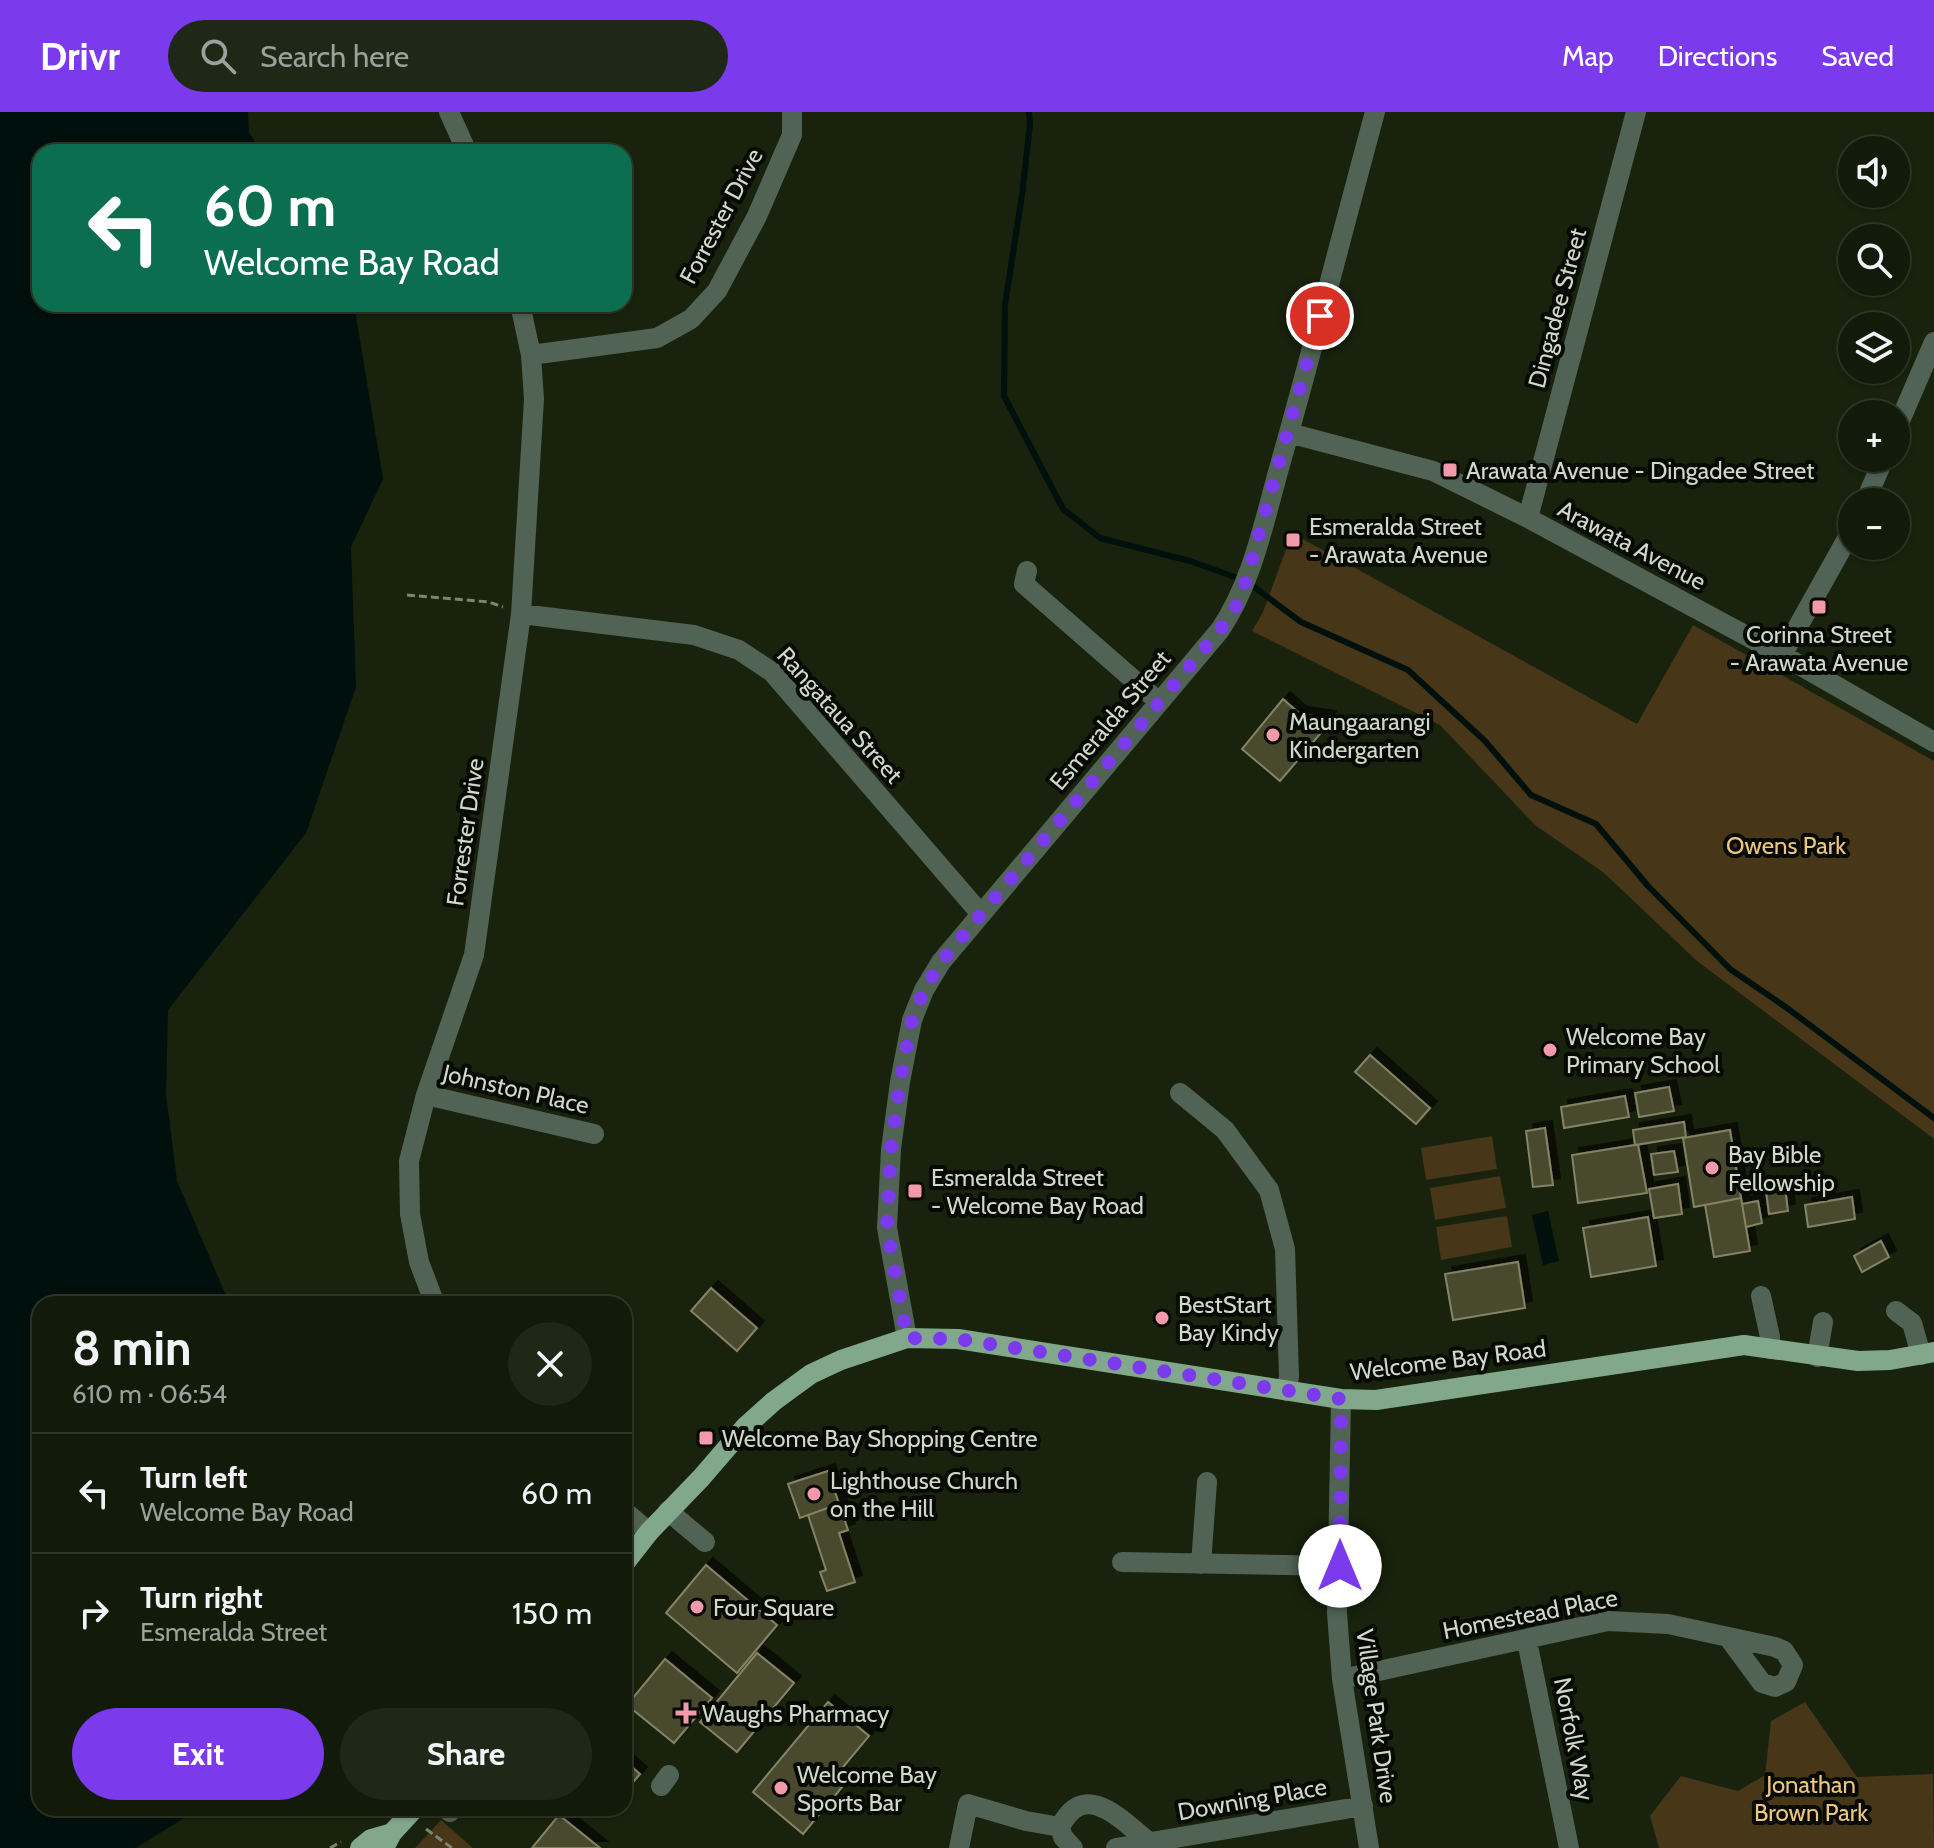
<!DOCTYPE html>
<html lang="en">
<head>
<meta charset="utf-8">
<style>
	body { margin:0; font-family:Cabin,sans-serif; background:#1f2717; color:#f1f3f6; height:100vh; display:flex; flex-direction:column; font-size:30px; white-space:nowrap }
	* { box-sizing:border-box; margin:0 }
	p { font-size:26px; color:#9ca19c }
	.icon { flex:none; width:44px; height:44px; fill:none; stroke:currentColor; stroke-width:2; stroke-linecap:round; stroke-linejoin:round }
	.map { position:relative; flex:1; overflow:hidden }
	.sheet { position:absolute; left:32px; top:1184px; width:600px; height:520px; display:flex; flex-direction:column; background:#121a09; border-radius:24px; box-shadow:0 2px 6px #0004,0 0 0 2px #31382a }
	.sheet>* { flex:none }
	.banner { position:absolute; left:32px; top:32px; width:600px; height:168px; border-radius:24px; box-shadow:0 2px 6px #0004,0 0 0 2px #31382a; background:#0b6e4f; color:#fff; overflow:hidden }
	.controls { position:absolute; left:1838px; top:24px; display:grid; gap:16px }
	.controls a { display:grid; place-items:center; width:72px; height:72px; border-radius:50%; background:#121a09; box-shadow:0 2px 6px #0004,0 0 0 2px #31382a; font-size:40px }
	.pin { position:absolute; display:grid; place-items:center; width:68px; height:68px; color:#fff; margin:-34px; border:4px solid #fff; border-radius:50%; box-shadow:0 2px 8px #0007 }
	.me { position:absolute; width:88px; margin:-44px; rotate:0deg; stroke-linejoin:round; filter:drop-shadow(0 0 6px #0008) }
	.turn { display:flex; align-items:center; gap:28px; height:168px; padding:0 40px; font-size:36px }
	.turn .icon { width:104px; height:104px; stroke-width:2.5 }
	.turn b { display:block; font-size:56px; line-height:68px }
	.round { display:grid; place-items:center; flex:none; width:84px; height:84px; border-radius:42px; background:#1f2717 }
	.headline { display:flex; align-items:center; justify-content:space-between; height:136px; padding:0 40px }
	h1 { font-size:48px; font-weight:700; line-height:60px }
	.primary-button { display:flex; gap:16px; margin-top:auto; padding:16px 40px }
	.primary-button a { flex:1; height:92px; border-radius:48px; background:#7c3aed; color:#fff; font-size:32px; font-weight:700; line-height:92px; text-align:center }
	.primary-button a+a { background:#1f2717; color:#f1f3f6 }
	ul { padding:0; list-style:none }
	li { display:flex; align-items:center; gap:24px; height:120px; padding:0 40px; border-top:2px solid #31382a }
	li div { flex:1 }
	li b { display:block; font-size:30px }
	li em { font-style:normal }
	header { display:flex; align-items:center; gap:48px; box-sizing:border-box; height:112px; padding:0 40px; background:#7c3aed; color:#fff }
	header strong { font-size:38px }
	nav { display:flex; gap:44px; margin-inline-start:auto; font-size:28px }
	.search { width:560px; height:72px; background:#1f2717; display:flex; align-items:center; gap:20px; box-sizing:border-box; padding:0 28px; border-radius:44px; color:#9ca19c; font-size:30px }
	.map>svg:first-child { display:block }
	.green { fill:#473617 }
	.water { fill:#00100c }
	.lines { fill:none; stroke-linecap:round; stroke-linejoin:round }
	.stream { stroke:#00100c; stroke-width:6 }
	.building { fill:#4a492e; stroke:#848366; stroke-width:2; filter:url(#shadow) }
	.path { stroke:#7c8472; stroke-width:3; stroke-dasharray:8 4; stroke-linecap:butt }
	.minor { stroke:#506355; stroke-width:20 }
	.major { stroke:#81a88b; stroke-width:20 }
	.route { stroke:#7c3aed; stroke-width:14; stroke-dasharray:0 25.2 }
	.poi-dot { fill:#f39aaa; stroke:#060a03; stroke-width:3 }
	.labels { text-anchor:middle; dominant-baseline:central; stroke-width:8; stroke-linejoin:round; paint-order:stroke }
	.street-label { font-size:24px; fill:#d1d8ca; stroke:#060a03 }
	.poi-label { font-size:24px; fill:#d1d8ca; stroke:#060a03; text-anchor:start }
	.park-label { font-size:24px; fill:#edc57e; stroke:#060a03 }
</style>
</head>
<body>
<header>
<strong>Drivr</strong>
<div class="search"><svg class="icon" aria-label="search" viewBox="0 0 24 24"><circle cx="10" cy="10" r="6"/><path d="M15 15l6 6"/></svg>Search here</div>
<nav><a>Map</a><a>Directions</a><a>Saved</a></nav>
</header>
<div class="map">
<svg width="1934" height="1736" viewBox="0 0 1934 1736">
	<defs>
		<filter id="shadow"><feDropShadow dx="7" dy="-7" stdDeviation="0" flood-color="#0009"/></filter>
	</defs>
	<rect width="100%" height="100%" fill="#18220c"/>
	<!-- green -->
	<path class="green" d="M 1292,421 L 1637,612 L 1693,513 L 1934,649 L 1934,1027 L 1697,849 L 1604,761 L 1535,713 L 1440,613 L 1252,519 L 1263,500 Z
		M 1492,1024 L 1497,1057 L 1426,1068 L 1421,1036 Z
		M 1500,1064 L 1506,1096 L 1435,1108 L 1430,1076 Z
		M 1507,1104 L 1512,1135 L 1441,1148 L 1436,1115 Z
		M 1805,1590 L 1857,1665 L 1933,1662 L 1934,1736 L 1659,1736 L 1650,1704 L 1681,1664 L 1738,1679 L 1765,1663 L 1771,1609 Z
		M 441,1708 L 473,1736 L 415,1736 Z"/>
	<!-- water -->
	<path class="water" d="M 0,0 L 248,0 L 249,21 L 262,40 L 40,40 L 40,192 L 354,192 L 383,367 L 351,435 L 356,575 L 306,721 L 168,898 L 166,982 L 177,1069 L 227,1186 L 224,1192 L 40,1192 L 40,1696 L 200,1696 L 136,1736 L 0,1736 Z
		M 1548,1099 L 1559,1149 L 1543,1153 L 1532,1103 Z"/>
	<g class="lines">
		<!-- stream -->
		<path class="stream" d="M 1029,0 L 1030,12 L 1022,83 L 1005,193 L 1004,284 L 1063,397 L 1100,426 L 1190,449 L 1246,469 L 1301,510 L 1408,558 L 1485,629 L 1531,683 L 1596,712 L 1648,774 L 1730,857 L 1787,896 L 1934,1006"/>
	</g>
	<!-- building -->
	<path class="building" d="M 1283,587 L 1300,602 L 1329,606 L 1320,622 L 1280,669 L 1242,637 Z
		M 1370,943 L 1430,996 L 1416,1012 L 1355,960 Z
		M 1669,975 L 1674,999 L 1639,1005 L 1635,981 Z
		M 1625,984 L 1629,1005 L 1564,1016 L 1561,995 Z
		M 1684,1010 L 1686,1025 L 1635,1033 L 1633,1018 Z
		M 1545,1016 L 1553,1073 L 1533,1075 L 1526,1019 Z
		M 1730,1018 L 1741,1086 L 1694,1095 L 1683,1026 Z
		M 1635,1033 L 1638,1033 L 1647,1081 L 1578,1091 L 1572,1043 Z
		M 1674,1039 L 1678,1060 L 1654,1063 L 1651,1042 Z
		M 1678,1072 L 1682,1102 L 1654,1106 L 1649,1077 Z
		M 1785,1076 L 1788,1099 L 1769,1102 L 1766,1079 Z
		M 1852,1085 L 1855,1107 L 1808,1115 L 1805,1093 Z
		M 1741,1086 L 1750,1139 L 1714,1145 L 1705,1093 Z
		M 1758,1089 L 1762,1111 L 1746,1115 L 1742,1092 Z
		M 1648,1105 L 1656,1154 L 1591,1165 L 1583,1116 Z
		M 1881,1129 L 1889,1145 L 1862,1160 L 1854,1144 Z
		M 1518,1150 L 1525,1196 L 1453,1208 L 1445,1162 Z
		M 711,1176 L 757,1216 L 737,1239 L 691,1199 Z
		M 828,1359 L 839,1392 L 800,1406 L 788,1372 Z
		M 839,1392 L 848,1418 L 839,1421 L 855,1470 L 827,1479 L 820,1460 L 826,1458 L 808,1403 Z
		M 706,1453 L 777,1513 L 737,1561 L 666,1501 Z
		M 757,1541 L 794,1571 L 737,1640 L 700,1610 Z
		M 665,1547 L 712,1586 L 674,1631 L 627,1593 Z
		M 828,1590 L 869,1624 L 838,1661 L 848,1668 L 803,1722 L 753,1680 Z
		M 624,1648 L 640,1662 L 624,1681 Z
		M 559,1703 L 600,1736 L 532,1736 Z"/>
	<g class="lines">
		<!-- path -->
		<path class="path" d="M 407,483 L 489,490 L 503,495
			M 426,1717 L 452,1736
			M 330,1736 L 341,1730"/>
		<!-- minor -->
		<path class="minor" d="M 449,0 L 467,40
			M 531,243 L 657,226 L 691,207 L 717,179 L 757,104 L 792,23 L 792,0
			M 1896,318 L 1934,230
			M 1289,321 L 1433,359 L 1528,406 L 1782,543 L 1934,630
			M 1865,390 L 1884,346
			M 1528,406 L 1636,0
			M 1027,459 L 1024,472 L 1159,590
			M 521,502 L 694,523 L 739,538 L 772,560 L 981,802
			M 1782,543 L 1852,418
			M 1180,981 L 1225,1018 L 1269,1078 L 1285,1137 L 1289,1264 L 1287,1279
			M 426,983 L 594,1022
			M 1761,1184 L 1770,1225 L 1770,1237
			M 435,1192 L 419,1150 L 410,1102 L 409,1049 L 426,983 L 474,843 L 521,502 L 534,287 L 531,243 L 520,192
			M 1896,1199 L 1912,1211 L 1921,1243
			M 907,1226 L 887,1116 L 891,1037 L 900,970 L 912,908 L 924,878 L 941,850 L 1220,518 C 1253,469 1264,409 1280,353 C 1313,236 1343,118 1375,0
			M 1817,1245 L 1823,1210
			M 1341,1287 L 1337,1501 L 1342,1567 L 1369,1736
			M 624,1399 L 649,1420
			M 668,1399 L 705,1430
			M 1122,1450 L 1340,1454
			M 1201,1452 L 1207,1370
			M 1527,1529 L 1569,1736
			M 1342,1567 L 1608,1509 L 1668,1512 L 1775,1535 L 1784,1539 L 1793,1553 L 1786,1570 L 1775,1575 L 1762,1571 L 1728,1525
			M 661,1674 L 669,1663
			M 445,1696 L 450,1700
			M 959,1736 L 968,1692 L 1026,1709 L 1060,1715
			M 1073,1736 L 1063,1725 L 1060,1715 C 1085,1666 1121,1708 1150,1731
			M 1116,1736 L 1363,1694"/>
		<!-- major -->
		<path class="major" d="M 624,1452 L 649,1420 L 701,1366 L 745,1315 L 774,1289 L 811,1262 L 841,1248 L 907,1226 L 958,1227 L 1341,1287 L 1376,1288 L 1744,1233 L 1858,1249 L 1890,1248 L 1934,1240
			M 360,1736 L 371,1727 L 392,1721
			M 384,1736 L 392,1721 L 415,1696"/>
	</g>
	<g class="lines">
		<!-- route -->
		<path class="route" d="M 1320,204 L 1246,469 L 1236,494 L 1220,518 L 941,850 L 924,878 L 912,908 L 900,970 L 891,1037 L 887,1116 L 907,1226 L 958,1227 L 1341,1287 L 1340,1454"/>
	</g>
	<!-- markers -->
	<g class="poi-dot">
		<rect x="1442" y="350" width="16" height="16" rx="4"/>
		<rect x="1285" y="420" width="16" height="16" rx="4"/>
		<rect x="1811" y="487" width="16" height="16" rx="4"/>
		<circle cx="1273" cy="623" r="8"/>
		<circle cx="1550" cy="938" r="8"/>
		<circle cx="1712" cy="1056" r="8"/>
		<rect x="907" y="1071" width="16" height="16" rx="4"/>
		<circle cx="1162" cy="1206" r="8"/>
		<rect x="698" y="1318" width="16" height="16" rx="4"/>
		<circle cx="814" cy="1382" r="8"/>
		<circle cx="697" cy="1495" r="8"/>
		<path d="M682 1589h8v8h8v8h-8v8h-8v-8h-8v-8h8z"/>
		<circle cx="781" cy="1676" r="8"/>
	</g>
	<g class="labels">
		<!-- street labels -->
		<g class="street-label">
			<text transform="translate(721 104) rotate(-62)">Forrester Drive</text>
			<text transform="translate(1557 196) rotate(-75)">Dingadee Street</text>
			<text transform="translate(1632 433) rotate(28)">Arawata Avenue</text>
			<text transform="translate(840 603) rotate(48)">Rangataua Street</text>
			<text transform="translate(1110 608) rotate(-50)">Esmeralda Street</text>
			<text transform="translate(465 720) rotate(-82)">Forrester Drive</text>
			<text transform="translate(516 977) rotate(13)">Johnston Place</text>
			<text transform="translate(1448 1248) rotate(-7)">Welcome Bay Road</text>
			<text transform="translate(1530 1502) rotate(-11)">Homestead Place</text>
			<text transform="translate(1377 1604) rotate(82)">Village Park Drive</text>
			<text transform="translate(1574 1627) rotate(79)">Norfolk Way</text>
			<text transform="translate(1252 1687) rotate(-10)">Downing Place</text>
		</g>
		<!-- poi labels -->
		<g class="poi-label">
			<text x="1466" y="358">Arawata Avenue - Dingadee Street</text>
			<text x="1309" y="414">Esmeralda Street<tspan x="1309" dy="28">- Arawata Avenue</tspan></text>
			<text x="1819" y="522" text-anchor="middle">Corinna Street<tspan x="1819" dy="28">- Arawata Avenue</tspan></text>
			<text x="1289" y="609">Maungaarangi<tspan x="1289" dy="28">Kindergarten</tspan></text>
			<text x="1566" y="924">Welcome Bay<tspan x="1566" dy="28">Primary School</tspan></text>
			<text x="1728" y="1042">Bay Bible<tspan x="1728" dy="28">Fellowship</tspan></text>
			<text x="931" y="1065">Esmeralda Street<tspan x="931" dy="28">- Welcome Bay Road</tspan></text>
			<text x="1178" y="1192">BestStart<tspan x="1178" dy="28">Bay Kindy</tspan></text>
			<text x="722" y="1326">Welcome Bay Shopping Centre</text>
			<text x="830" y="1368">Lighthouse Church<tspan x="830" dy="28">on the Hill</tspan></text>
			<text x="713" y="1495">Four Square</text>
			<text x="702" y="1601">Waughs Pharmacy</text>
			<text x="797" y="1662">Welcome Bay<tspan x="797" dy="28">Sports Bar</tspan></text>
		</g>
		<!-- park labels -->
		<g class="park-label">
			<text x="1786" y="733">Owens Park</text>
			<text x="1811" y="1672">Jonathan<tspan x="1811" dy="28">Brown Park</tspan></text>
		</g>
	</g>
</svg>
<div class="controls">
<a><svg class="icon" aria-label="sound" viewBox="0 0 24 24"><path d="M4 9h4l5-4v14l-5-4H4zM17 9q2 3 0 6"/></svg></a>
<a><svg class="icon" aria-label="search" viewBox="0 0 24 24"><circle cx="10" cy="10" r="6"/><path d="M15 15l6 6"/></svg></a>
<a><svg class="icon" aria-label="layers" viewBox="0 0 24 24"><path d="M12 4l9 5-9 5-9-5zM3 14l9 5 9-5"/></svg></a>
<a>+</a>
<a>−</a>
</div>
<div class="pin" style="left:1320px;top:204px;background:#d93025"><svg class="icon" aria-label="arrive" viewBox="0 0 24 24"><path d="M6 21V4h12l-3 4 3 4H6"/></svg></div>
<svg class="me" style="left:1340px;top:1454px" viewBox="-20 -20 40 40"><circle r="19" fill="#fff"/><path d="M0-13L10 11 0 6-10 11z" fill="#7c3aed"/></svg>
<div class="banner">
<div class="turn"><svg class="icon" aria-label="left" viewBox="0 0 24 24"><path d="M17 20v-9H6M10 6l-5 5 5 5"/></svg><div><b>60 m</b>Welcome Bay Road</div></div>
</div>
<section class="sheet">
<div class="headline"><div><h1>8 min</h1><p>610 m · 06:54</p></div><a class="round"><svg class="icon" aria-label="close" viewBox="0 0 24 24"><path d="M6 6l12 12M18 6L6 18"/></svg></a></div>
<ul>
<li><svg class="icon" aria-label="left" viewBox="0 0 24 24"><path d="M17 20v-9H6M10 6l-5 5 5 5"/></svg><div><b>Turn left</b><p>Welcome Bay Road</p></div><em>60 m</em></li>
<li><svg class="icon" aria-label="right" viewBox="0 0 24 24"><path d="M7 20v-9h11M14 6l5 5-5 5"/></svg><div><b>Turn right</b><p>Esmeralda Street</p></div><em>150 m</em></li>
</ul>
<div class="primary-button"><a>Exit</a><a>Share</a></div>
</section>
</div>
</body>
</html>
